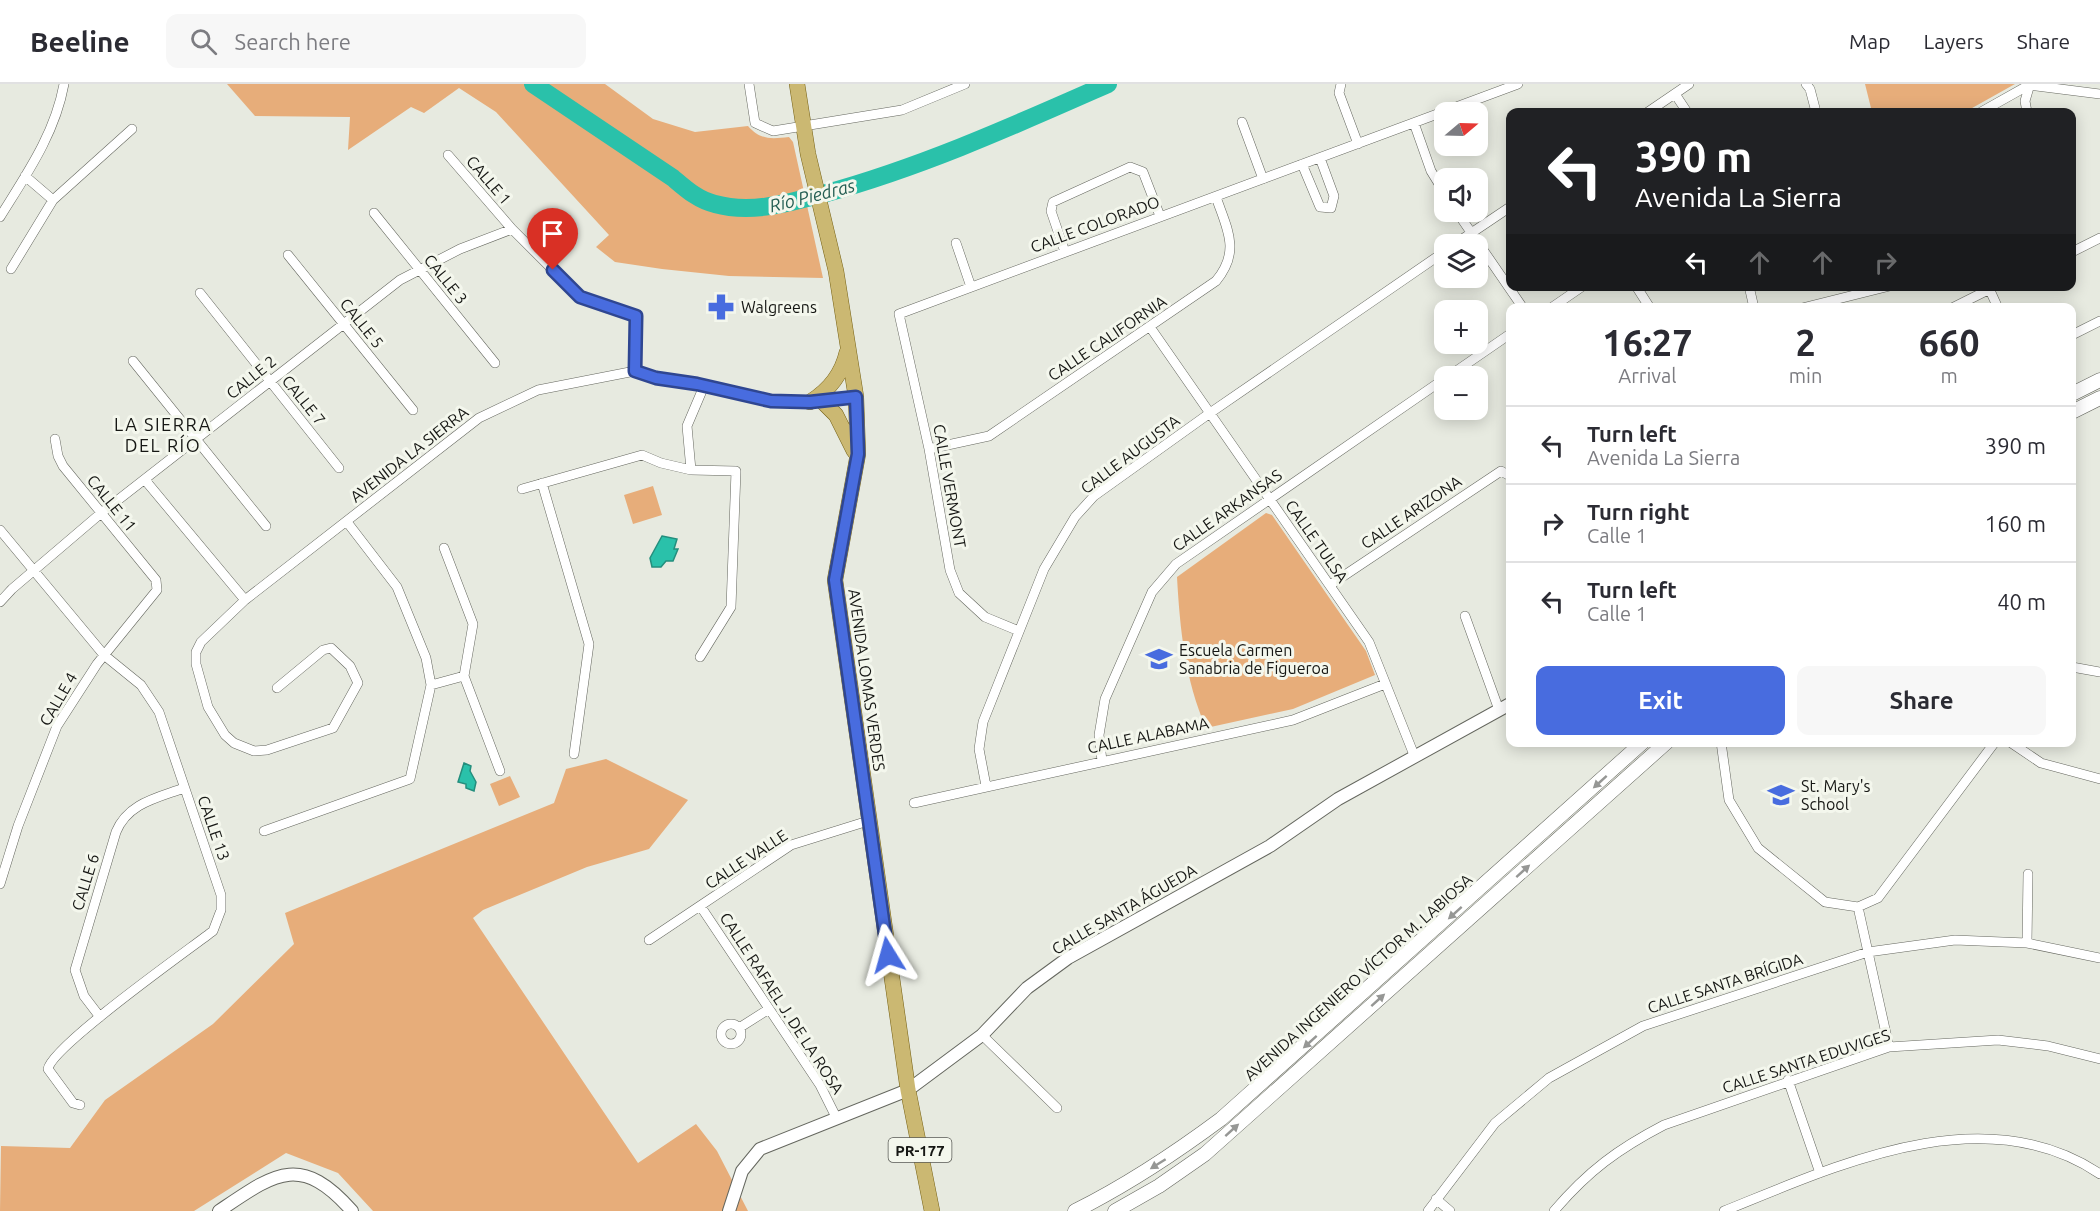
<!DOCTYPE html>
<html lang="en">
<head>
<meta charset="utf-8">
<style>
	body { margin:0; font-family:Ubuntu,sans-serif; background:#f7f7f7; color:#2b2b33; height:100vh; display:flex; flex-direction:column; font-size:22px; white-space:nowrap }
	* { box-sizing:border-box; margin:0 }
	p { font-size:20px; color:#7c7c81 }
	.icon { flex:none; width:33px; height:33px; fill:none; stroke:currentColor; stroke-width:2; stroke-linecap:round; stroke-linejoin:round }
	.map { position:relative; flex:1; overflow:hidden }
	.side { position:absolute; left:1506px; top:219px; width:570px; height:444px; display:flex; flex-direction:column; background:#fff; border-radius:12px; box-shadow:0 3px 15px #0003 }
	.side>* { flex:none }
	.top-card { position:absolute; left:1506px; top:24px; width:570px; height:183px; border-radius:12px; box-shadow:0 3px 15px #0003; background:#202124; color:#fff; overflow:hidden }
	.needle { width:39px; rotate:71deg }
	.buttons { position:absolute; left:1434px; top:18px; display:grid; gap:12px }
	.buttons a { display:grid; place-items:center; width:54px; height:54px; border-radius:12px; background:#fff; box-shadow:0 3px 15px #0003; font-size:30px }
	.pin { position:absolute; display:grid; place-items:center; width:51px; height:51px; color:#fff; margin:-62px -26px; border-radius:50% 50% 50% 0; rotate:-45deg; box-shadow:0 0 6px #0007 }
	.pin .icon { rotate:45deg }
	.me { position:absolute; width:66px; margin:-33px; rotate:352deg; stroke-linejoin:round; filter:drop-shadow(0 0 4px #0008) }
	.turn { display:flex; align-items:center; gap:21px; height:126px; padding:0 30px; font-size:27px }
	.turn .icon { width:78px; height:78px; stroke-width:2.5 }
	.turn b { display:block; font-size:42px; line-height:51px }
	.lanes { display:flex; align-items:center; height:57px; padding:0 30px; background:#0003; justify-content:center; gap:30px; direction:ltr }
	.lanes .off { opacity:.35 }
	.eta { display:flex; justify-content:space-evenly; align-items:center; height:102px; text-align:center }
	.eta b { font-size:36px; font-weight:700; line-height:42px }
	.button { display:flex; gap:12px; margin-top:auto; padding:12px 30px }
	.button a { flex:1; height:69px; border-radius:12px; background:#486cdf; color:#fff; font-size:24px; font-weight:700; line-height:69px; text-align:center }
	.button a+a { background:#f7f7f7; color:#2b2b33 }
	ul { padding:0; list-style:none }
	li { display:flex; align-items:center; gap:18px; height:78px; padding:0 30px; border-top:2px solid #e1e1e2 }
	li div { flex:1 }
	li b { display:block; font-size:22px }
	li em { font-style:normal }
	header { display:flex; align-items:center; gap:36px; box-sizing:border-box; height:84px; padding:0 30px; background:#fff; border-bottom:2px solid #e1e1e2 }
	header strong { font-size:28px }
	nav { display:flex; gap:33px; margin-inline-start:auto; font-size:21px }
	.search { width:420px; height:54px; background:#f7f7f7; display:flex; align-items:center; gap:15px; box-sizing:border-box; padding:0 21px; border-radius:12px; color:#7c7c81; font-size:22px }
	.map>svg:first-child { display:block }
	.green { fill:#e7ad7a }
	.water { fill:#2ac1aa; stroke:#248e7d; stroke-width:1.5 }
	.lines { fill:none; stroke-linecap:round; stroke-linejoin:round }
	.river { stroke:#2ac1aa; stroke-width:18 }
	.minor-casing { stroke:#65675f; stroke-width:10 }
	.tertiary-casing { stroke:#65675f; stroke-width:14 }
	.secondary-casing { stroke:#65675f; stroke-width:15 }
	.primary-casing { stroke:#756014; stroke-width:16 }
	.minor { stroke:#fff; stroke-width:9 }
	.tertiary { stroke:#fff; stroke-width:12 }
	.secondary { stroke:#fff; stroke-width:14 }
	.primary { stroke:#cbb872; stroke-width:15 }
	.oneway { fill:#969795 }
	.route-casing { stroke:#2f4691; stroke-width:15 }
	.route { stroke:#486cdf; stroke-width:10 }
	.labels { text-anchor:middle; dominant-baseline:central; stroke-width:6; stroke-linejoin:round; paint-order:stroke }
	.shield { fill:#f4f7ed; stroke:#595a55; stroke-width:1.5 }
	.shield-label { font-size:15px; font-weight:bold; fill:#161714 }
	.street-label { font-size:16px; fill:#161714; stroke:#f4f7ed }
	.poi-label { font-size:16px; fill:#161714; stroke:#f4f7ed; text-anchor:start }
	.water-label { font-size:18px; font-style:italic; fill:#255e53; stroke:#f4f7ed }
	.neighbourhood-label { font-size:18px; letter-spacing:1.5px; fill:#161714; stroke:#f4f7ed }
</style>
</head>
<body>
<header>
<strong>Beeline</strong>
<div class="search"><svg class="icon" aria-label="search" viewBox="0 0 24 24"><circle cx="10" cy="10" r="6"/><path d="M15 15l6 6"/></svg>Search here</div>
<nav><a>Map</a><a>Layers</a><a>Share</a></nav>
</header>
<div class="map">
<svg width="2100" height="1127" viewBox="0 0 2100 1127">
	<rect width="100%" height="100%" fill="#e7eae0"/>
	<!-- green -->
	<path class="green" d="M 227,0 L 605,0 L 653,35 L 695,48 L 748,42 C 760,56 771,55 789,53 L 793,58 L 823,194 L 729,192 L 662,185 L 615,178 L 596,163 L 609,151 L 496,28 L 459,4 L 424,29 L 411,23 L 348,66 L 350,33 L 255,32 Z
		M 1865,0 L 2015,0 L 1965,28 L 1941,25 L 1922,28 L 1872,28 Z
		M 653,402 L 662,431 L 633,440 L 624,411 Z
		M 1266,429 L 1272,431 L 1366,567 L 1375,591 L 1293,625 L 1206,644 C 1185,595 1180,546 1177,493 Z
		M 606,675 L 688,716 L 649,765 L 587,783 L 483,826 L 473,834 L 638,1079 L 696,1040 L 717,1067 L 748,1127 L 373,1127 L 338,1089 L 286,1069 L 194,1127 L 0,1127 L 1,1062 L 70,1064 L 105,1016 L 213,940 L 294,860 L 285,829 L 554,719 L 566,685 Z
		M 510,692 L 520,713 L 499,722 L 490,700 Z"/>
	<!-- water -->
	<path class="water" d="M 662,452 L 677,455 L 674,465 L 678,465 L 673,477 L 666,477 L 661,483 L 652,483 L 650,474 Z
		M 464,679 L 471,682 L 470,687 L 476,698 L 474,707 L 466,704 L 466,700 L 458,698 Z"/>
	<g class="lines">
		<!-- river -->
		<path class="river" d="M 533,0 L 673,94 C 686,105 698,116 715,120 C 751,130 788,119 823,110 C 922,83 1015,41 1108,0"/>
		<!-- minor casing -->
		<g class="minor-casing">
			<path id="minor" d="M 749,0 L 755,39 L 773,47 L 902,26 L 965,0
				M 1341,0 L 1339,9 L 1358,60
				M 1806,0 L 1810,5 L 1816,28
				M 1675,10 L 1687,28
				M 1648,28 L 1689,0
				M 1981,28 L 2029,1 L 2100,10
				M 2027,28 L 2025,17 L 2030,0
				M 1242,38 L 1263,95
				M 1414,39 L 1431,87 L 1444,108
				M 448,71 L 512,145 L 580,213 L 636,232 L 635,287
				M 1302,80 L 1320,123 L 1331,124 L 1334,112 L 1320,74
				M 25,92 L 53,116
				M 1457,128 L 1523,224
				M 374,129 L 495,279
				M 0,133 C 26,91 55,50 64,0
				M 956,159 L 971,203
				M 1455,160 L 1510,123
				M 1065,168 L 1051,127 L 1053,118 L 1130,83 L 1143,88 L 1160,132
				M 2072,168 L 2100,154
				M 288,171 L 413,326
				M 11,185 L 53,116 L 132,45
				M 1636,202 L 1650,224
				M 1749,202 L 1754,224
				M 1988,202 L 1998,224
				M 200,209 L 339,384
				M 1551,224 L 1583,202
				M 1802,224 L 1890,202
				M 1952,224 L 1990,205
				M 1150,243 L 1369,558 L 1414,671
				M 2072,251 L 2100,237
				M 133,277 L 266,442
				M 1449,292 L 1510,250
				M 929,365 L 989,352 L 1216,197 C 1241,167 1227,145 1216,113
				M 145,396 L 245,516
				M 542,399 L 589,560 L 574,670
				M 522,405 L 642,371 L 661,379 L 691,386
				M 0,446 L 104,571 L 141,601 L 159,628 L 221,811 L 221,826 L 213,847 C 187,867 52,962 48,985 L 73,1019 L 80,1021
				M 444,464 L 473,540 L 464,592
				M 1330,501 L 1501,387 L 1510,392
				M 0,518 L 12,505 L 100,430 L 400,196 L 460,165 L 512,145
				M 1465,532 L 1499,626
				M 1019,547 L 985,533 L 959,509 L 950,486 L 929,365 L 899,230 L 1518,0
				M 700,573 L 731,523 L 736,387 L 691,386 L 687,342 L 704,302
				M 2072,583 L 2100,588
				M 431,601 L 464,592 L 500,687
				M 277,604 L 323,566 L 331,564 L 350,582 L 358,599 L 333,644 L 267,666 L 254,667 L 234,659 L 225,651 L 208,623 L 196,580 L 196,568 L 201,558 L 245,516 L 479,334 L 538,306 L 635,287 L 656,294 L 697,300 L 771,317 L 810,318 L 856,313
				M 1721,658 L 1729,716 L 1758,764 L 1825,818 L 1858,823
				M 2010,658 L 2041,679 L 2100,695
				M 1102,677 L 1099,651 L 1105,615 L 1152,508 L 1176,480 L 1444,295
				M 986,702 L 979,665 L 983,638 L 1044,485 L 1075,433 L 1094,412 L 1210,329 L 1444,168
				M 914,719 L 1293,636 L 1385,600
				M 264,747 L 410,695 L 431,601 L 426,574 L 397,503 L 347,438
				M 0,800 L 18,742 L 57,642 L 97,580 L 157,506 L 156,496 L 63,382 L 58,372 L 55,355
				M 701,823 L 820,1001 L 836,1033
				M 1858,823 L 1878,814 L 1995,658
				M 1858,823 L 1889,963
				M 649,856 L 791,761 L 868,737
				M 2027,859 L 2028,790
				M 100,933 L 84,912 L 75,886 L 116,748 C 128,719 157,714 184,704
				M721 950a10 10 0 1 1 20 0a10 10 0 1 1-20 0Z
				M 739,944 L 769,925
				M 982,951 L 1057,1024
				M 1788,996 L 1820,1089
				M 1436,1115 L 1450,1127
				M 1428,1127 L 1495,1039 L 1549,994 L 1643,942 L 1868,868 L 1955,856 L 2027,859 L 2100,874
				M 1554,1127 C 1588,1087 1618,1065 1664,1041 L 1889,963 L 1998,956 L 2048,962 L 2100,975
				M 1724,1127 C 1838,1081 1984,1012 2100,1090"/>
		</g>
		<!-- tertiary casing -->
		<g class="tertiary-casing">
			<path id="tertiary" d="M 219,1127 C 274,1090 300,1068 352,1127
				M 729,1127 L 742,1087 L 760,1065 L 908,1006 L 982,951 L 1027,904 L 1068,874 L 1270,762 L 1338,715 L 1510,620"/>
		</g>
		<!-- secondary casing -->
		<g class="secondary-casing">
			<path id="secondary" d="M 2072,310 L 2100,296
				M 2072,328 L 2100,314
				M 1075,1127 C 1127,1101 1174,1070 1221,1035 L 1643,658
				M 1115,1127 L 1159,1102 L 1205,1070 L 1667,658"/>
		</g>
		<!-- primary casing -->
		<g class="primary-casing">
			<path id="primary" d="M 797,0 L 808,70 L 836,187 L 856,313 L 858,370 L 835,496 L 908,1006 L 932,1127
				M 822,317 L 836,331 L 854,367
				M 810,318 C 828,307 842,290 847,268"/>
		</g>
		<!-- minor -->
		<use href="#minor" class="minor"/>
		<!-- tertiary -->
		<use href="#tertiary" class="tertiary"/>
		<!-- secondary -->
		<use href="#secondary" class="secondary"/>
		<!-- primary -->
		<use href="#primary" class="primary"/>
	</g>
	<!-- one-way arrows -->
	<defs><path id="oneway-solid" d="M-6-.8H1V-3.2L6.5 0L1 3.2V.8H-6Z" transform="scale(1.5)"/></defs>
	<g class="oneway">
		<use href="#oneway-solid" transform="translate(1600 698) rotate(138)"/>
		<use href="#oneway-solid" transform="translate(1523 787) rotate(-42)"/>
		<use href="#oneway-solid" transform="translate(1455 829) rotate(138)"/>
		<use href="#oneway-solid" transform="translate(1378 916) rotate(-42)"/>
		<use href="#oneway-solid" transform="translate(1310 958) rotate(138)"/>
		<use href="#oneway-solid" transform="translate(1232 1046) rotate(-42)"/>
		<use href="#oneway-solid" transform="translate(1158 1080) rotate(148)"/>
	</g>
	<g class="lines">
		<!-- route casing -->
		<g class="route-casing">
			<path id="route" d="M 553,186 L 580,213 L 636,232 L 635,287 L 656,294 L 697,300 L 771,317 L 810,318 L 856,313 L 858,370 L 835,496 L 888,871"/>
		</g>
		<!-- route -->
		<use href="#route" class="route"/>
	</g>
	<!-- icons -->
	<defs>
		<g id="pharmacy-bare" transform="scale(2.07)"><path d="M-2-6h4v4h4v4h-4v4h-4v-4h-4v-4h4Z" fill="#486cdf" stroke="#f4f7ed" stroke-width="2.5" paint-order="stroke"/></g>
		<g id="school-bare" transform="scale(2.07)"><path d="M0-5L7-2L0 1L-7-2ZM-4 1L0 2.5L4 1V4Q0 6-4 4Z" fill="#486cdf" stroke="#f4f7ed" stroke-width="2.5" paint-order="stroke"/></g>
	</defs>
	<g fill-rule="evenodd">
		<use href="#pharmacy-bare" x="721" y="223"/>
		<use href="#school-bare" x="1159" y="575"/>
		<use href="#school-bare" x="1781" y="711"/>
	</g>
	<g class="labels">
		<!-- shield labels -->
		<rect class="shield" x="888.5" y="1054" width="63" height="24" rx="4.5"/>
		<g class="shield-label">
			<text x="920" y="1066">PR-177</text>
		</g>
		<!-- street labels -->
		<g class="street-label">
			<text transform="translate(489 96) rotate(49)">CALLE 1</text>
			<text transform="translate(1095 140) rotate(-20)">CALLE COLORADO</text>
			<text transform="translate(446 195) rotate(51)">CALLE 3</text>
			<text transform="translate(362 239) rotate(51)">CALLE 5</text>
			<text transform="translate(1107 254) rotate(-34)">CALLE CALIFORNIA</text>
			<text transform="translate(251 293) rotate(-39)">CALLE 2</text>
			<text transform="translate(304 316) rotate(51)">CALLE 7</text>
			<text transform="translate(409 370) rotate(-38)">AVENIDA LA SIERRA</text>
			<text transform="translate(1130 370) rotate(-37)">CALLE AUGUSTA</text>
			<text transform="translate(950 402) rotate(80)">CALLE VERMONT</text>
			<text transform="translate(112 419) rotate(51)">CALLE 11</text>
			<text transform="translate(1227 426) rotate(-35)">CALLE ARKANSAS</text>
			<text transform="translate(1411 428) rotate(-34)">CALLE ARIZONA</text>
			<text transform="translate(1317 457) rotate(55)">CALLE TULSA</text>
			<text transform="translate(867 596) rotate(82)">AVENIDA LOMAS VERDES</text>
			<text transform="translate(58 615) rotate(-60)">CALLE 4</text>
			<text transform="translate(1148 651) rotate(-12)">CALLE ALABAMA</text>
			<text transform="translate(214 744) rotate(71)">CALLE 13</text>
			<text transform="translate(746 775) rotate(-33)">CALLE VALLE</text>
			<text transform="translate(85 798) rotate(-73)">CALLE 6</text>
			<text transform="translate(1124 825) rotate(-30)">CALLE SANTA ÁGUEDA</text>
			<text transform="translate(1358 893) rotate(-42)">AVENIDA INGENIERO VÍCTOR M. LABIOSA</text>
			<text transform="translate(1725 899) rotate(-18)">CALLE SANTA BRÍGIDA</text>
			<text transform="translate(782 919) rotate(57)">CALLE RAFAEL J. DE LA ROSA</text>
			<text transform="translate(1806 977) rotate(-18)">CALLE SANTA EDUVIGES</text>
		</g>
		<!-- poi labels -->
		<g class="poi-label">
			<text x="741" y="223">Walgreens</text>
			<text x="1179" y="566">Escuela Carmen<tspan x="1179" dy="18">Sanabria de Figueroa</tspan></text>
			<text x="1801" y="702">St. Mary's<tspan x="1801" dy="18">School</tspan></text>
		</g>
		<!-- water labels -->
		<g class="water-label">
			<text transform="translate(812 111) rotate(-14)">Río Piedras</text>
		</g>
		<!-- neighbourhood labels -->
		<g class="neighbourhood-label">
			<text x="163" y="340">LA SIERRA<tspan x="163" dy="21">DEL RÍO</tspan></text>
		</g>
	</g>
</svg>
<div class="buttons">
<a><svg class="needle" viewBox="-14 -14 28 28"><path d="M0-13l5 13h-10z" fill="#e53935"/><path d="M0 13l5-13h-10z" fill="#7c7c81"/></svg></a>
<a><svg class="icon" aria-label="sound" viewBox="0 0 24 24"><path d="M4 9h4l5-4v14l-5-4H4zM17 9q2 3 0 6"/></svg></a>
<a><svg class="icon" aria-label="layers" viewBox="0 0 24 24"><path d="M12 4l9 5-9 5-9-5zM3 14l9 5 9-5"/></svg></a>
<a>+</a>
<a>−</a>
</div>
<div class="pin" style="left:553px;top:186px;background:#d93025"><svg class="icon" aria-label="arrive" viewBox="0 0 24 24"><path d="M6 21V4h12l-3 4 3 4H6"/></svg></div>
<svg class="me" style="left:888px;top:871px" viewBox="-20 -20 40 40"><path d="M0-17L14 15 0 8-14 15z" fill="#486cdf" stroke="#fff" stroke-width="4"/></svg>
<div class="top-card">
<div class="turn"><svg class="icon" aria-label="left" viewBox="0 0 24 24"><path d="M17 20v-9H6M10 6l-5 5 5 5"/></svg><div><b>390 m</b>Avenida La Sierra</div></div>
<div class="lanes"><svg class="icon" aria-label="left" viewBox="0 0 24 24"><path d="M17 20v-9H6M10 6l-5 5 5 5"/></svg><svg class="icon off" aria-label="ahead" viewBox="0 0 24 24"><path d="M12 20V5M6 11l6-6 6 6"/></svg><svg class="icon off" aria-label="ahead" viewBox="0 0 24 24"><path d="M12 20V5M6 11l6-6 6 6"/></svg><svg class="icon off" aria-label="right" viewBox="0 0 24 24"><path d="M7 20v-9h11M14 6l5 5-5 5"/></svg></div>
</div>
<section class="side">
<div class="eta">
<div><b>16:27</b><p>Arrival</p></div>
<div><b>2</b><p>min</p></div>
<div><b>660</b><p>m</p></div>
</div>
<ul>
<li><svg class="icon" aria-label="left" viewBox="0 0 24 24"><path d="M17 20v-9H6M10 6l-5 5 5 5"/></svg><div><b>Turn left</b><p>Avenida La Sierra</p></div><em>390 m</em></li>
<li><svg class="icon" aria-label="right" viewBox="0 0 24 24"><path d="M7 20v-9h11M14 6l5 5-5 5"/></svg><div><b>Turn right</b><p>Calle 1</p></div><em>160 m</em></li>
<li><svg class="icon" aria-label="left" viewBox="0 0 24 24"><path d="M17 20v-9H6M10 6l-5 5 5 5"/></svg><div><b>Turn left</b><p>Calle 1</p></div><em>40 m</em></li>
</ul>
<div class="button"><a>Exit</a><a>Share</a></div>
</section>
</div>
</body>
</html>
